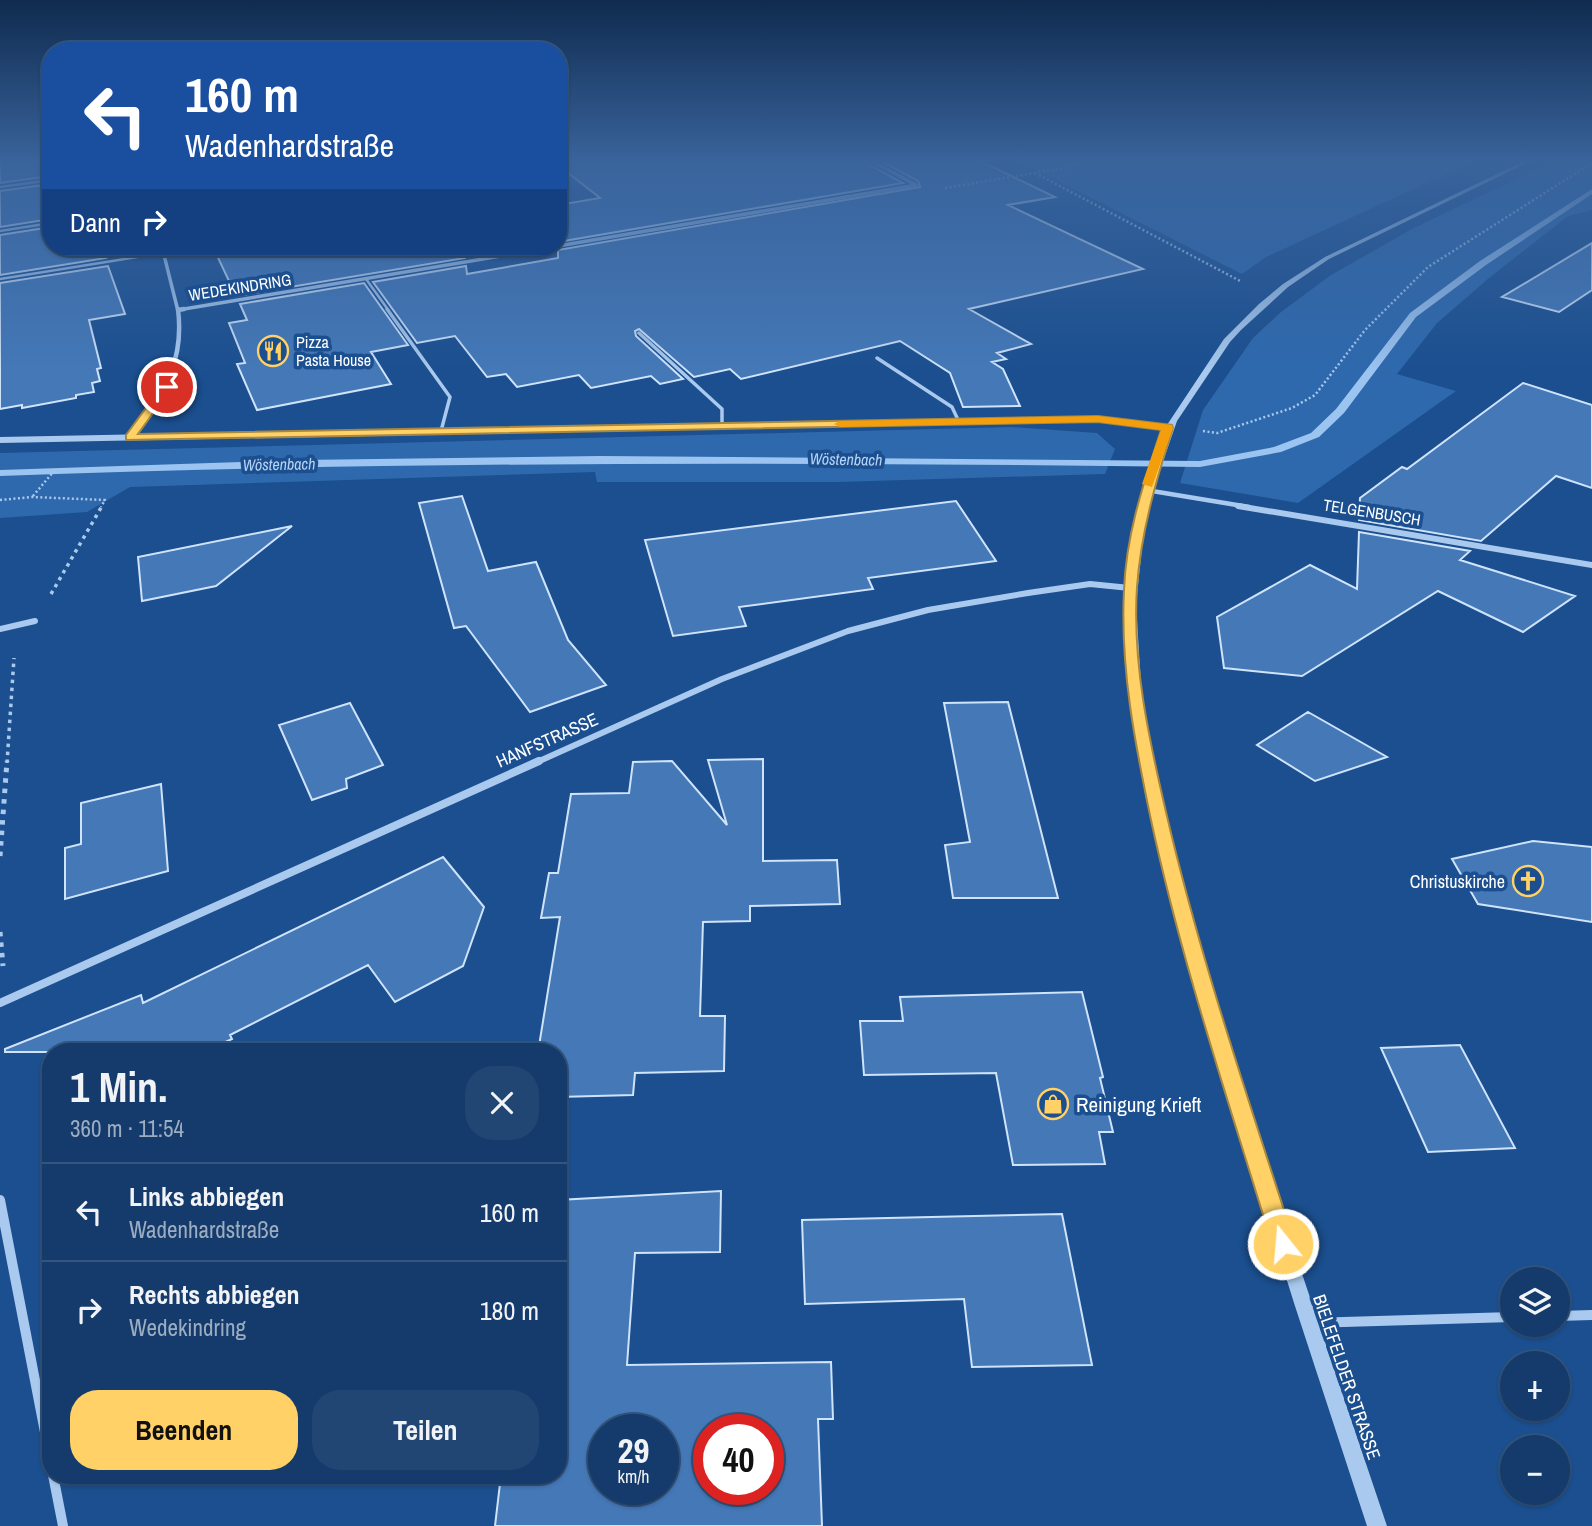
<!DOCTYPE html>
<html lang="de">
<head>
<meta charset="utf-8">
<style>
	body { margin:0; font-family:"Archivo Narrow",sans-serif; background:#214673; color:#f1f3f6; height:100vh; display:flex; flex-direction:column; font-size:26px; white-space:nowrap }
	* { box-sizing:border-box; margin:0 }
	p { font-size:23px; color:#9dadc1 }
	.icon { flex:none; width:38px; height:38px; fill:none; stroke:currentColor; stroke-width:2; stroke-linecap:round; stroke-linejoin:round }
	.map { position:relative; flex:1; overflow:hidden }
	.panel { position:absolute; left:42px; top:1043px; width:525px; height:441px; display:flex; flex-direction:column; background:#143b6b; border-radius:28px; box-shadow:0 2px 5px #0004,0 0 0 2px #33557e }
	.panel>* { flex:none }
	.hud { position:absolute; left:42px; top:42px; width:525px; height:214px; border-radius:28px; box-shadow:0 2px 5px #0004,0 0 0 2px #33557e; background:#1a4fa0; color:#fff; overflow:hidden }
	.buttons { position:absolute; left:1500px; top:1267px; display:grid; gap:14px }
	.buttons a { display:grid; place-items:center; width:70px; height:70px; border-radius:50%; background:#143b6b; box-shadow:0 2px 5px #0004,0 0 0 2px #33557e; font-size:35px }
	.speed { position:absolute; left:588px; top:1414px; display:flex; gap:14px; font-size:35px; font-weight:700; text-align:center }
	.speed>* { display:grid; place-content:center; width:91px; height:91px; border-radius:50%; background:#143b6b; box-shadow:0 2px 5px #0004,0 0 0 2px #33557e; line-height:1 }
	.speed small { font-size:18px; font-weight:400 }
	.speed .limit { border:10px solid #d22; background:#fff; color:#111 }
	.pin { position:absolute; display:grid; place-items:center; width:60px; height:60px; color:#fff; margin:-30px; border:4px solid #fff; border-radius:50%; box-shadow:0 2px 7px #0007 }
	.me { position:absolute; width:77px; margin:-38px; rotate:343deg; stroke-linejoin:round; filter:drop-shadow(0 0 5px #0008) }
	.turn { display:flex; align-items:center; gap:24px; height:147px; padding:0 28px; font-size:32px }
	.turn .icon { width:91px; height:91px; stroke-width:2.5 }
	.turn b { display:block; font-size:49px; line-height:60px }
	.then { display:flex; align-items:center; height:66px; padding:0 28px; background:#0003; gap:14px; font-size:26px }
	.round { display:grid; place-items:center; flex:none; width:74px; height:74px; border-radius:28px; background:#214673 }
	.headline { display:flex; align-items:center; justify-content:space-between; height:119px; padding:0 28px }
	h1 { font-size:42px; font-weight:700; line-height:52px }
	.primary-button { display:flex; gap:14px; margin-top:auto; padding:14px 28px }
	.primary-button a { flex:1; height:80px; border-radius:28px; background:#ffd166; color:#111; font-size:28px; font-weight:700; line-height:80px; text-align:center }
	.primary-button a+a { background:#214673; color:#f1f3f6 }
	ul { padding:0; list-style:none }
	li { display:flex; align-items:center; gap:21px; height:98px; padding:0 28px; border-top:2px solid #33557e }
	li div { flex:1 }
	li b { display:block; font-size:26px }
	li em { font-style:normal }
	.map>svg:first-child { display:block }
	.green { fill:#2e69ad }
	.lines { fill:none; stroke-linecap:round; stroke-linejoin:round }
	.stream { fill:#9cc4f0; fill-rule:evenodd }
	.building { fill:#4478b7; stroke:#cfe3fa; stroke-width:2; fill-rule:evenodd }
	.path-far2 { stroke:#a9c9ee; stroke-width:2.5; stroke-dasharray:2 2.5; stroke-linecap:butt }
	.path-far1 { stroke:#a9c9ee; stroke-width:3.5; stroke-dasharray:3.5 4.5; stroke-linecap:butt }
	.path { stroke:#a9c9ee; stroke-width:5; stroke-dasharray:4.5 6; stroke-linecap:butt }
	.service-far1 { stroke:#a9c9ee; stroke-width:2.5 }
	.service { stroke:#a9c9ee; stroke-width:3.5 }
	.minor-far4 { stroke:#a9c9ee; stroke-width:3.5 }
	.minor-far3 { stroke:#a9c9ee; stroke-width:4.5 }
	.minor-far2 { stroke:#a9c9ee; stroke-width:6 }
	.minor-far1 { stroke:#a9c9ee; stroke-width:8 }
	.minor { stroke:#a9c9ee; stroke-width:10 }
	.tertiary { fill:#a9c9ee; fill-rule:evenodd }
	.route { fill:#ffd166; stroke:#a68842; stroke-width:2 }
	.slow { fill:#f59e0b }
	.labels { text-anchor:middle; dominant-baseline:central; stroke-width:7; stroke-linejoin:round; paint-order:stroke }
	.far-street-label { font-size:16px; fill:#fff; stroke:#1b4f8f }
	.far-poi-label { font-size:16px; fill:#fff; stroke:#1b4f8f; text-anchor:start }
	.far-water-label { font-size:16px; font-style:italic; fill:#b5d3f5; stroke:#1b4f8f }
	.street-label { font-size:18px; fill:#fff; stroke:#1b4f8f }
	.poi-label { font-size:18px; fill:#fff; stroke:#1b4f8f; text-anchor:end }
	.near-poi-label { font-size:21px; fill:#fff; stroke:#1b4f8f; text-anchor:start }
</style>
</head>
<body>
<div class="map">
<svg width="1592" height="1526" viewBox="0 0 1592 1526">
	<rect width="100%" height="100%" fill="#1b4f8f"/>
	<!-- green -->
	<path class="green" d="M 1014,159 L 1474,159 L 1476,160 L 1266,257 L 1242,274 Z
		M 1558,159 L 1592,159 L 1592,210 L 1568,216 L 1489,278 L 1437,323 L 1397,374 L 1456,391 L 1298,503 L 1180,483 L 1203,410 L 1253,338 L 1281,312 L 1331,275 L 1412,229 Z
		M 1012,427 L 1097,433 L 1115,449 L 1105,474 L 839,482 L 597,482 L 595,472 L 130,487 L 87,512 L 0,518 L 0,453 Z"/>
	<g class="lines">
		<!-- stream -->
		<path class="stream" d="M 1592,189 L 1592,194 L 1486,265 L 1416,317 L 1344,413 L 1319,437 L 1281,452 L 1200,467 C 800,462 400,461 0,476 L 0,470 L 300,460 L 600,456 L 1200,461 L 1274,447 L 1311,433 L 1336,409 L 1410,313 L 1480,261 Z"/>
	</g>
	<!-- building -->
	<path class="building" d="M 0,159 L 51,159 L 51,176 L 0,183 Z
		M 558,159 L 864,159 L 866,163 L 903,183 L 558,242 L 558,205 L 600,198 L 558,165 Z
		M 877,159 L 976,159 L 1055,197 L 1008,205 L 1143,269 L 969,309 L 1031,344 L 997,353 L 1006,359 L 992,362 L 1003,369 L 1020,406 L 963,407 L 950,373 L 900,341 L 741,379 L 730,369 L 694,377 L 639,329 L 635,331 L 636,336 L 683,379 L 660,384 L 651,376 L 591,388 L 579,375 L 517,387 L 506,374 L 487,377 L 455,336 L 417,343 L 373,282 L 466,266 L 467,274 L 558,258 L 558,250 L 920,187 L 918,181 Z
		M 51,184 L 51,219 L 0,227 L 0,191 Z
		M 51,227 L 51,247 L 101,247 L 106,258 L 0,275 L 0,235 Z
		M 1592,243 L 1592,290 L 1559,312 L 1502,297 Z
		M 213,247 L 464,247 L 465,258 L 236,296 Z
		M 108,266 L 125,314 L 89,320 L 101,368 L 97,369 L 100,381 L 92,383 L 94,392 L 76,395 L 76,398 L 22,408 L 22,405 L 0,409 L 0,283 Z
		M 364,283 L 408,345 L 371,352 L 391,384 L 257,410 L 237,364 L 245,363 L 229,323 L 247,320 L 240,304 Z
		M 1523,383 L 1592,405 L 1592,488 L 1556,476 L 1481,541 L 1359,520 L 1360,498 L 1402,467 L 1407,469 Z
		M 462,496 L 488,571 L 536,562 L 568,640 L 606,685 L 530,712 L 466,626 L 454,628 L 419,503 Z
		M 956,501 L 996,561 L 868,578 L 873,589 L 739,607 L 746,626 L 673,636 L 645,540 Z
		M 292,526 L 216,586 L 142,601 L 138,557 Z
		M 1359,532 L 1470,551 L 1460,560 L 1575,596 L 1523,632 L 1438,591 L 1302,676 L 1224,668 L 1217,617 L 1310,565 L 1357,589 Z
		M 1008,702 L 1058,898 L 953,898 L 945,845 L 970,842 L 944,703 Z
		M 350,703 L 383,765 L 346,779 L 347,788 L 312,800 L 279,725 Z
		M 1308,712 L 1387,757 L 1315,781 L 1257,745 Z
		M 763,759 L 763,861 L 837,860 L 840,904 L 750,906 L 750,921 L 703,922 L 700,1016 L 725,1016 L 724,1071 L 635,1073 L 633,1095 L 558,1097 L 558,1052 L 538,1052 L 560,917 L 541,918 L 549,873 L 558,873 L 571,794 L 629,793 L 633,762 L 672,761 L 727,825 L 708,760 Z
		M 161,784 L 168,871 L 65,899 L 65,848 L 81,844 L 81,803 Z
		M 1533,841 L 1592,847 L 1592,922 L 1478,904 L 1452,859 Z
		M 443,857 L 484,907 L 463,966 L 395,1002 L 368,965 L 230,1035 L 232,1039 L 204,1052 L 5,1052 L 5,1049 L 141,995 L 143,1003 Z
		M 1082,992 L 1103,1077 L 1100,1078 L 1113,1132 L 1099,1132 L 1105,1164 L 1013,1165 L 996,1073 L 864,1075 L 860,1021 L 903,1021 L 900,997 Z
		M 1460,1045 L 1515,1148 L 1428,1152 L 1381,1048 Z
		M 721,1191 L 720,1252 L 635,1253 L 627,1365 L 831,1362 L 833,1419 L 818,1419 L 822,1526 L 495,1526 L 501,1475 L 558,1475 L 558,1200 ZM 604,1430 L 663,1430 L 663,1489 L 604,1489 ZM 709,1430 L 768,1430 L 768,1489 L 709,1489 Z
		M 1062,1214 L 1092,1365 L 972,1367 L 964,1299 L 805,1304 L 802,1220 Z"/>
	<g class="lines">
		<!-- path-far2 -->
		<path class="path-far2" d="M 1035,173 L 1242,282
			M 945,188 L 1064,168 L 1096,159
			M 1203,431 L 1217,433 L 1292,408 L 1315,395 L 1365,330 L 1428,267 L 1592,163
			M 33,496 L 54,471
			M 0,500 L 32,497 L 105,500 L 101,507"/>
		<!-- path-far1 -->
		<path class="path-far1" d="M 51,594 L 102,506
			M 7,763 L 14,658"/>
		<!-- path -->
		<path class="path" d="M 0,856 L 7,761
			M 0,932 L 3,966"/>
		<!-- service-far1 -->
		<path class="service-far1" d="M 0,187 L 51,180
			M 0,231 L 51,223
			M 0,279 L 162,253
			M 366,279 L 389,311"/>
		<!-- service -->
		<path class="service" d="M 387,309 L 450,397 L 441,431
			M 639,333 L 722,409 L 722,426
			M 877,358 L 952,407 L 959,422"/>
		<!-- minor-far4 -->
		<path class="minor-far4" d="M 558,246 L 916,185 L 868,159
			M 162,247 L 178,311
			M 178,310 L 555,247"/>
		<!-- minor-far3 -->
		<path class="minor-far3" d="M 178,310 L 184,309
			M 130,438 C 161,393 185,367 178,309
			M 1146,490 L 1249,507"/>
		<!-- minor-far2 -->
		<path class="minor-far2" d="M 1238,506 L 1592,565
			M 0,629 L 35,621
			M 535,763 L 722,679 L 848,631 L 928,610 L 1028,593 L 1090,584 L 1130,588"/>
		<!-- minor-far1 -->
		<path class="minor-far1" d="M 0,1003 L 539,761"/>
		<!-- minor -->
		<path class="minor" d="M 0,1200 L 51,1463
			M 1558,1316 L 1592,1315
			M 1310,1323 L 1512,1317
			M 53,1475 L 63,1526"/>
		<!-- tertiary -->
		<path class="tertiary" d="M 1528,159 L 1535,159 L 1329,259 L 1288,287 L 1241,330 L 1230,342 L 1177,421 L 1146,510 L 1136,604 L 1142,701 L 1159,799 L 1184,897 L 1293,1247 L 1387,1526 L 1367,1526 L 1294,1303 L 1197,991 L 1170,897 L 1146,799 L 1130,701 L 1126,604 L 1137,510 L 1165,430 L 1098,422 L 0,443 L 0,437 L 1098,416 L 1167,425 L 1224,339 L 1259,304 L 1283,284 L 1325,257 Z"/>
	</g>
	<!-- sky -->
	<linearGradient id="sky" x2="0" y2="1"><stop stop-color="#0f2b4f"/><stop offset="0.43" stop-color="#39639b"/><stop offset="1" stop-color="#39639b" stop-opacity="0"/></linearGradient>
	<rect width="1592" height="372" fill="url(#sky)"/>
	<!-- route -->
	<path class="route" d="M 167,384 L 172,387 L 138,434 L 1098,416 L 1172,425 L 1173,428 C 1156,480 1141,532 1137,587 C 1132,663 1149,739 1166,812 C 1200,958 1249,1101 1295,1244 L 1291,1251 L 1283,1254 L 1275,1251 L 1272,1244 C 1229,1103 1182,964 1151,820 C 1135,744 1120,668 1124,590 C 1126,534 1144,482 1161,430 L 1098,422 L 126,440 L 126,435 L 163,385 Z"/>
	<!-- slow -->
	<path class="slow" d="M 1098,416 L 1172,425 L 1173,428 L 1152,487 L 1142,484 L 1161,430 L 1098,422 L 840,427 L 834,424 L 840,421 Z"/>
	<!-- icons -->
	<defs>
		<g id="restaurant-ring" transform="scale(1.575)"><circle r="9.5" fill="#1b4f8f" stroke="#ffd166" stroke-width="1.5"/><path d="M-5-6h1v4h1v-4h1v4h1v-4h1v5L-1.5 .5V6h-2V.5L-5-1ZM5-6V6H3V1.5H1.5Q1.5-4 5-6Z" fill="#ffd166"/></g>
		<g id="church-ring" transform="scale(1.575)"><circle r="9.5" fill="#1b4f8f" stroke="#ffd166" stroke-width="1.5"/><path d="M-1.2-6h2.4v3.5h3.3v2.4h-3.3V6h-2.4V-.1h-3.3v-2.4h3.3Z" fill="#ffd166"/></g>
		<g id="shop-ring" transform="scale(1.575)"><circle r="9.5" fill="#1b4f8f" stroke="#ffd166" stroke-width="1.5"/><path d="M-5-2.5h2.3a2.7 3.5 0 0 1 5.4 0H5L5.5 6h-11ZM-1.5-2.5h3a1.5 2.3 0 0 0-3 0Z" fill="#ffd166"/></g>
	</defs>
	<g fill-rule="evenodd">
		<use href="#restaurant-ring" x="273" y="351"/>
		<use href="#church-ring" x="1528" y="881"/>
		<use href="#shop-ring" x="1053" y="1104"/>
	</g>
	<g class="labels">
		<!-- far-street labels -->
		<g class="far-street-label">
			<text transform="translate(240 287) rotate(-9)">WEDEKINDRING</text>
			<text transform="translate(1372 512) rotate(9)">TELGENBUSCH</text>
		</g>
		<!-- far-poi labels -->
		<g class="far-poi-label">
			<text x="296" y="342">Pizza<tspan x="296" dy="18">Pasta House</tspan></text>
		</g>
		<!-- far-water labels -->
		<g class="far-water-label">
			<text transform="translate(846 459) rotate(1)">Wöstenbach</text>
			<text transform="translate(279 464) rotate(-1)">Wöstenbach</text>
		</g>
		<!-- street labels -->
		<g class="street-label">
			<text transform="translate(547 740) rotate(-24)">HANFSTRASSE</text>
			<text transform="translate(1347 1377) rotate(71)">BIELEFELDER STRASSE</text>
		</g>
		<!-- poi labels -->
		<g class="poi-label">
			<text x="1505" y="881">Christuskirche</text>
		</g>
		<!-- near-poi labels -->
		<g class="near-poi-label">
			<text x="1076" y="1104">Reinigung Krieft</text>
		</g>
	</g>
</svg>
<div class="buttons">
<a><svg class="icon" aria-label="layers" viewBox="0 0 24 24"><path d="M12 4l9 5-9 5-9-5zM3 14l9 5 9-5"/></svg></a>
<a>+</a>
<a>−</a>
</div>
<div class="speed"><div>29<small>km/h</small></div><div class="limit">40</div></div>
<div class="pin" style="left:167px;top:387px;background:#d93025"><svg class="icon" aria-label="arrive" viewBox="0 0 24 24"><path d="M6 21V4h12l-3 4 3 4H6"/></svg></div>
<svg class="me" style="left:1283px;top:1244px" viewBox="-20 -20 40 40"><circle r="17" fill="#ffd166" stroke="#fff" stroke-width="3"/><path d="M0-11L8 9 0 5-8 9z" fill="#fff"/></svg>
<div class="hud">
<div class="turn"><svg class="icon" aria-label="left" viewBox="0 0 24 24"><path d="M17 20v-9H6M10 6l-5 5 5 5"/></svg><div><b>160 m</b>Wadenhardstraße</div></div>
<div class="then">Dann<svg class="icon" aria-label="right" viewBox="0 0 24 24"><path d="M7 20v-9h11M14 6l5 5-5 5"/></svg></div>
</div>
<section class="panel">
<div class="headline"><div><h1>1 Min.</h1><p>360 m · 11:54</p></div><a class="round"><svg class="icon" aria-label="close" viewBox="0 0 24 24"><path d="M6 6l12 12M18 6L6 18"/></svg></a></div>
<ul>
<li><svg class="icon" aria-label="left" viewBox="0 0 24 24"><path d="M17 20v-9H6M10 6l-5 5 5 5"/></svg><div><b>Links abbiegen</b><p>Wadenhardstraße</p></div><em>160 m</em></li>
<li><svg class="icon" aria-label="right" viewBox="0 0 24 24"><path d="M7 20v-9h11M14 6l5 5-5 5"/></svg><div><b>Rechts abbiegen</b><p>Wedekindring</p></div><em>180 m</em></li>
</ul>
<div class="primary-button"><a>Beenden</a><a>Teilen</a></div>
</section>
</div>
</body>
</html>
